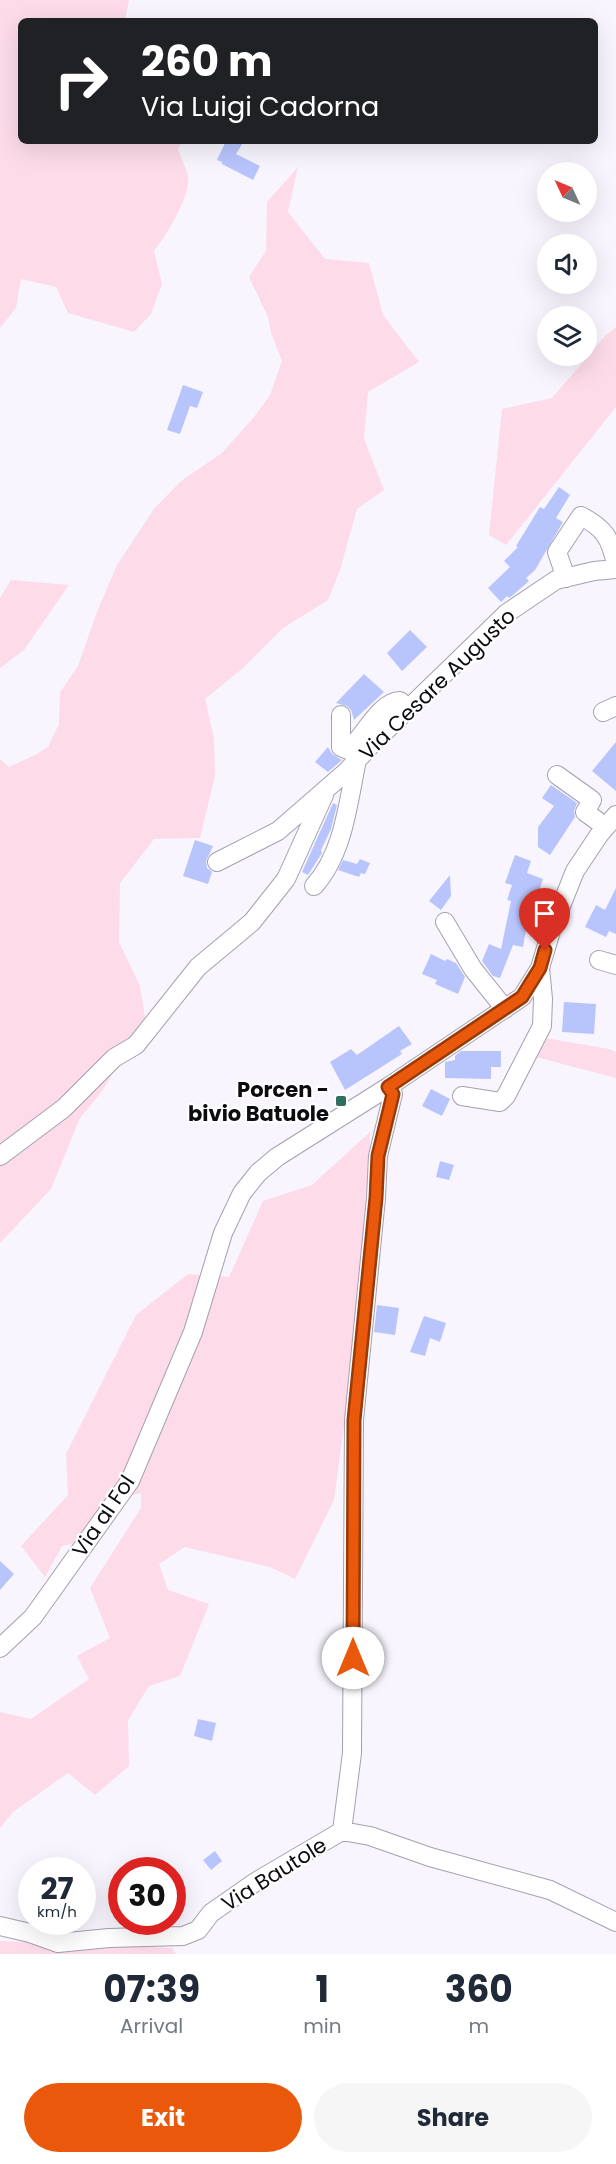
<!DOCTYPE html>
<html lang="en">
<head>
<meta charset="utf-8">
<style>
	body { margin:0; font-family:Poppins,sans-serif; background:#f6f6f7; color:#1f2937; height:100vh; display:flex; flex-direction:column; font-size:22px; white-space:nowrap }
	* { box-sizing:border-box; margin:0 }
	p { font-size:20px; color:#747a83 }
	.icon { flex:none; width:33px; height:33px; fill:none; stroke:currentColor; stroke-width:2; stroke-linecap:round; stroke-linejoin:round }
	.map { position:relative; height:1954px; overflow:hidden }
	.details { display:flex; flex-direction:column; background:#fff; flex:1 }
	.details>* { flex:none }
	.top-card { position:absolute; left:18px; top:18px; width:580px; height:126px; border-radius:9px; box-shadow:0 6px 24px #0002; background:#202124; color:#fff; overflow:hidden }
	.needle { width:39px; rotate:314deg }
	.tools { position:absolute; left:537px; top:162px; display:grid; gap:12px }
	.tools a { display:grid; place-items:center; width:60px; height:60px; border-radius:50%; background:#fff; box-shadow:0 6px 24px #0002; font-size:30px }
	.speed { position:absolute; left:18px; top:1857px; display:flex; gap:12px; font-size:30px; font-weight:700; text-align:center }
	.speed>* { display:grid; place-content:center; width:78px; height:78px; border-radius:50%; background:#fff; box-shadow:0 6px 24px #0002; line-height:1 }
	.speed small { font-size:15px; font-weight:400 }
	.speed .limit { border:9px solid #d22; background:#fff; color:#111 }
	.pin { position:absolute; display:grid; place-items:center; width:51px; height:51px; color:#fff; margin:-62px -26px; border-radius:50% 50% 50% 0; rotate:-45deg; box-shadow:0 0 6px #0007 }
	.pin .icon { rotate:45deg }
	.me { position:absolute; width:66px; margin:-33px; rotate:0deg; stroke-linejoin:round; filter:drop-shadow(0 0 4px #0008) }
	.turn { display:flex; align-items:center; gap:21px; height:126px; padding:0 24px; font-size:27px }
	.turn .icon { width:78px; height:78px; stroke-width:2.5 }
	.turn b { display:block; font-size:42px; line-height:51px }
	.eta { display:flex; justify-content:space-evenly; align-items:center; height:102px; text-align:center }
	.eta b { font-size:36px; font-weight:700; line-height:42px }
	.primary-button { display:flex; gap:12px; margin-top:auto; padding:12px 24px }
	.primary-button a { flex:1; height:69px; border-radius:36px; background:#ea580c; color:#fff; font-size:24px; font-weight:700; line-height:69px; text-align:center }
	.primary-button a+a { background:#f6f6f7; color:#1f2937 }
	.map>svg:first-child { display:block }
	.green { fill:#fddbe9 }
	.building { fill:#b8c5fd }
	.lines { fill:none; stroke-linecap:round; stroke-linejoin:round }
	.minor-casing { stroke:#a5a0af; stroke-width:20 }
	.minor { stroke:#fff; stroke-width:18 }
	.route-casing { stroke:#983908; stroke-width:15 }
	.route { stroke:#ea580c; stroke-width:10 }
	.poi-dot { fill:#2f6f5e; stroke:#fff; stroke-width:2 }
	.labels { text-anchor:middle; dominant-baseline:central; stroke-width:4.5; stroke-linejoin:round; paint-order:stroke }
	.street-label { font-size:21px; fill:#0c0b10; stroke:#fff }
	.poi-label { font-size:21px; font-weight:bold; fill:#0c0b10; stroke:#fff; text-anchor:end }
</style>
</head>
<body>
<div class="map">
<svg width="616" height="1954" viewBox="0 0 616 1954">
	<rect width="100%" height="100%" fill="#f8f5fe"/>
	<!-- green -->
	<path class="green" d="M 0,0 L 129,0 L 125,21 L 21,21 L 21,141 L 182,141 L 178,149 C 181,158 186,167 188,176 C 191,195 166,236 154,251 L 162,284 L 151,314 L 134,332 L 68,313 L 56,287 L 21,279 L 16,308 L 0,328 Z
		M 298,167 L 288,212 L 325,259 L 369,263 L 383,315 L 419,362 L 368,392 L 364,439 L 384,490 L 357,509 L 340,570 L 328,600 L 283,628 L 243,668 L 205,699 L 214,738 L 215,776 L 200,838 L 154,839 L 120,883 L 119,942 L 140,986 L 145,1017 L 103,1090 L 80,1118 L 51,1189 L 0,1243 L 0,759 L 9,767 L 35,755 L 48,747 L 59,724 L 60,692 L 78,666 L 97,612 L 117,565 L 154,509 L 181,481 L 222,453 L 254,417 L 270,395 L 282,361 L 271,333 L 268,317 L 249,277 L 266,251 L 267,202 Z
		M 616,327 L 616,407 L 506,545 L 489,535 L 502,409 L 552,398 L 606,335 Z
		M 11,580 L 69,585 L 24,650 L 0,668 L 0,598 Z
		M 540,1037 L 609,1049 L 616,1052 L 616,1078 L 536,1057 Z
		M 370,1132 L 369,1180 L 347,1403 L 334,1500 L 295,1579 L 270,1567 L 185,1547 L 159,1564 L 168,1590 L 209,1604 L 180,1676 L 149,1686 L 128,1720 L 129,1766 L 95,1795 L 68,1773 L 13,1812 L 0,1828 L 0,1712 L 31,1719 L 89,1679 L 77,1656 L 110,1638 L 90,1588 L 141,1508 L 141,1493 L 105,1503 L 72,1544 L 62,1546 L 45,1577 L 21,1546 L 68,1495 L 66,1454 L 136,1315 L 188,1274 L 229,1277 L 263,1201 L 312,1185 Z
		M 0,1941 L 172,1948 L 176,1954 L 0,1954 Z"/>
	<!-- building -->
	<path class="building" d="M 226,141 L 244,141 L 236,154 L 260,166 L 253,180 L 222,164 L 222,162 L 217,160 Z
		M 183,385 L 203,392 L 197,408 L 190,406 L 180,434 L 167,430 Z
		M 559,487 L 570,495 L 556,518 L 563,522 L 535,570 L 526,578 L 529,581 L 512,596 L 509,598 L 507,596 L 501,602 L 488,588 L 510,567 L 504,561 L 518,547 L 516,546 L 540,507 L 544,509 Z
		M 410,630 L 427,647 L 402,671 L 387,653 Z
		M 364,674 L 384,692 L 354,720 L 351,710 L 347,706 L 336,703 Z
		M 616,742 L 616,791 L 592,771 Z
		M 328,747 L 332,754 L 342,760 L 328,772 L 315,762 Z
		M 551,785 L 577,803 L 574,811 L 575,817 L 550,855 L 538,847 L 538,827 L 554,806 L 542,798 Z
		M 333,803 L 337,805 L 331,829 L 321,850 L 322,853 L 308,875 L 302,872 Z
		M 195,840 L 213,846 L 206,861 L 207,868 L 212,872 L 208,884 L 183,876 Z
		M 515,855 L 531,861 L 527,873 L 543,879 L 533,909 L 530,908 L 523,947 L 513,945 L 500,978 L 493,976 L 482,961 L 489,944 L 501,949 L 511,901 L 507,900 L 512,885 L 505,883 Z
		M 360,859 L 370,863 L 365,874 L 361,873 L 359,877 L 338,870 L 343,860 L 357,864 Z
		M 450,875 L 451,896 L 441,910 L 429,901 Z
		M 616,888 L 616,934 L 609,931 L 606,937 L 585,927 L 596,905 L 605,910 Z
		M 431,954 L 445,961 L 447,959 L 456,963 L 465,977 L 458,994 L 435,984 L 437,980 L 422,974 Z
		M 564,1002 L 596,1004 L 594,1034 L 562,1032 Z
		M 399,1026 L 412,1044 L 400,1051 L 402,1054 L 345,1090 L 330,1062 L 351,1049 L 357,1055 Z
		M 461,1051 L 501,1051 L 501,1067 L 491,1067 L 491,1079 L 445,1078 L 445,1062 L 455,1060 L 455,1056 Z
		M 431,1089 L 450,1099 L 442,1116 L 422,1106 Z
		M 440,1161 L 454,1165 L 449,1180 L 436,1177 Z
		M 377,1305 L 399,1308 L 395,1335 L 374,1332 Z
		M 424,1316 L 446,1323 L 440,1342 L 430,1338 L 425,1356 L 410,1352 Z
		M 0,1561 L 14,1574 L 0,1590 Z
		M 198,1719 L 216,1723 L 212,1741 L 194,1736 Z
		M 215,1851 L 222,1861 L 211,1870 L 203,1860 Z"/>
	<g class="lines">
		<!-- minor casing -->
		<g class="minor-casing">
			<path id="minor" d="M 566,578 L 557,552 L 581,516 C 604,528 610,537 616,564
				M 603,712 L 616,706
				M 341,715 L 341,747 L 348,750 C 363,738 380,701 400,701 L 408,709
				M 557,775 L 592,800 L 585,812 L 606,827
				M 217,862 L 278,831 L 347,771 L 372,744 L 507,613 L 556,580 L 594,571 L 616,569
				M 314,886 C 344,853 348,802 357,760
				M 445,922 L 473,969 L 505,1009
				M 599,960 L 616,965
				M 462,1096 L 500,1102 L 506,1096 L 542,1026 L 543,999 L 540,968
				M 0,1156 L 64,1108 L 114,1058 L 136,1045 L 198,967 L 252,922 L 286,879 L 324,795
				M 0,1648 L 33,1617 L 130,1481 L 193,1332 L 223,1233 L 242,1193 L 258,1173 L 277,1157 L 388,1087 L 522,997 L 540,968 L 551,931 L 575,871 L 599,835 L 616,815
				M 342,1831 L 352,1753 L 354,1420 L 376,1198 L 378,1156 L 393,1094 L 388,1087
				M 0,1926 L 30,1933 L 58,1943 L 109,1938 L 183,1936 L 198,1930 L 211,1913 L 257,1881 L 342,1831 L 370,1836 L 430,1857 L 550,1890 L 616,1922"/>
		</g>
		<!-- minor -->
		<use href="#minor" class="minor"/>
	</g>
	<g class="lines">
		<!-- route casing -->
		<g class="route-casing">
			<path id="route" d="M 353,1658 L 354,1420 L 376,1198 L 378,1156 L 393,1094 L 388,1087 L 522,997 L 540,968 L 545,950"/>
		</g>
		<!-- route -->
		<use href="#route" class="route"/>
	</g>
	<!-- markers -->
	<rect class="poi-dot" x="335" y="1095" width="12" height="12" rx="3"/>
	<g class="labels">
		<!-- street labels -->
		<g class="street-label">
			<text transform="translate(437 684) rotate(-44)">Via Cesare Augusto</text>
			<text transform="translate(103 1516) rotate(-56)">Via al Fol</text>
			<text transform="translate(274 1874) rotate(-32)">Via Bautole</text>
		</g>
		<!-- poi labels -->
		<g class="poi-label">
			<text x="329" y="1089">Porcen -<tspan x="329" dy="24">bivio Batuole</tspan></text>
		</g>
	</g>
</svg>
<div class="tools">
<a><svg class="needle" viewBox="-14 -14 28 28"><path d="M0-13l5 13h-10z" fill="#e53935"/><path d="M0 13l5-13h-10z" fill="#747a83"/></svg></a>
<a><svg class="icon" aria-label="sound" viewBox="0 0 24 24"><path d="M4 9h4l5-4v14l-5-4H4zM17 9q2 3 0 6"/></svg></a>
<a><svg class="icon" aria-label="layers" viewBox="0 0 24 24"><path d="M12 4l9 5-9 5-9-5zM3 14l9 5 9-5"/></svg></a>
</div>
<div class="speed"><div>27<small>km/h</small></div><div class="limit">30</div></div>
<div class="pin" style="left:545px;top:950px;background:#d93025"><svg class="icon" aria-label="arrive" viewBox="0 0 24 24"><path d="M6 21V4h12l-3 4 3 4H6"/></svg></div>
<svg class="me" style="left:353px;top:1658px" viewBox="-20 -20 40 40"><circle r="19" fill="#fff"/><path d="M0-13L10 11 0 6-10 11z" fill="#ea580c"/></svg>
<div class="top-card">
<div class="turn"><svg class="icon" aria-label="right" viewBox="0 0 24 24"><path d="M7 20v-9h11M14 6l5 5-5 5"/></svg><div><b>260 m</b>Via Luigi Cadorna</div></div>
</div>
</div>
<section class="details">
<div class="eta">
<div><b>07:39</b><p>Arrival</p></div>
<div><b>1</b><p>min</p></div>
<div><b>360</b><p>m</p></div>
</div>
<div class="primary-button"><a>Exit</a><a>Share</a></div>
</section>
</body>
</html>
